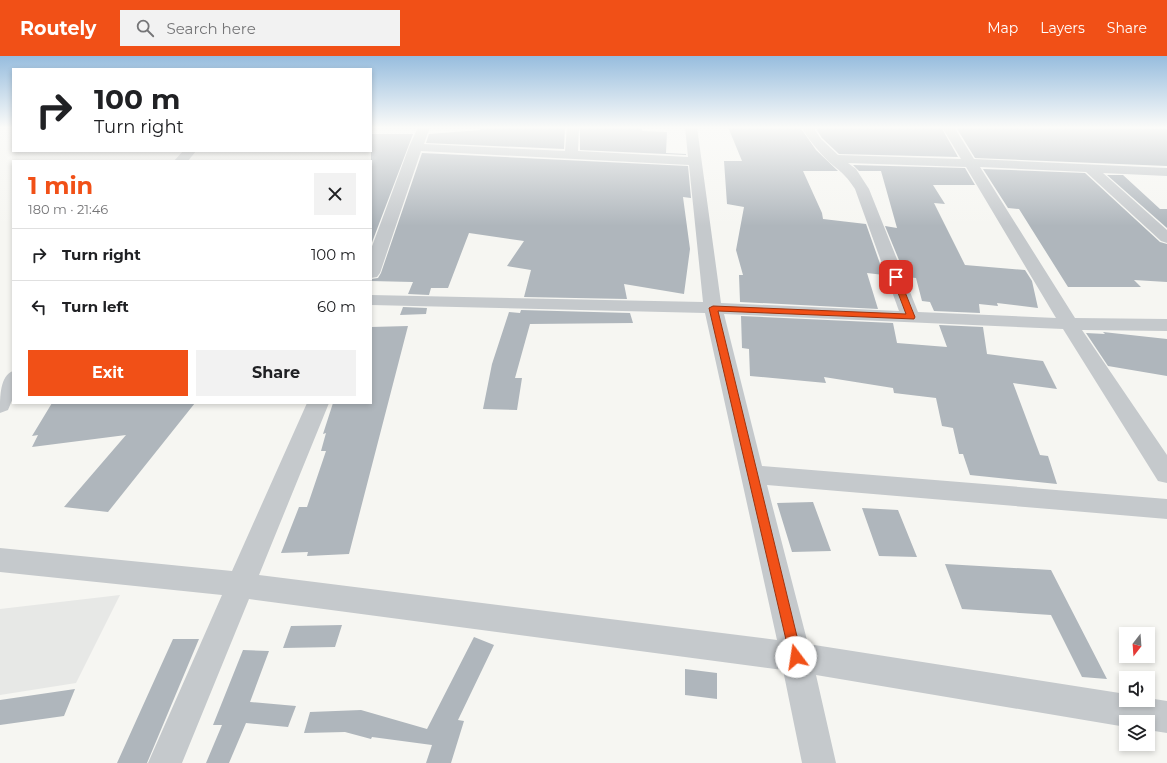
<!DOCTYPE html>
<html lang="en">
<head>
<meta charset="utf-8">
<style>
	body { margin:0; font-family:Montserrat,sans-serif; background:#f2f2f2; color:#202124; height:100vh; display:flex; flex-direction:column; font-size:15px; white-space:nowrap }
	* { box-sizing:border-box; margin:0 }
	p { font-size:13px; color:#757577 }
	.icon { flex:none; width:22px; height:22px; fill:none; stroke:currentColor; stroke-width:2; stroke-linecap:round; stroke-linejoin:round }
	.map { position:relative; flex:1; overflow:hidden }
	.drawer { position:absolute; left:12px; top:104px; width:360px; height:244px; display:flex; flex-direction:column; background:#fff; border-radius:0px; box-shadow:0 2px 6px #0003 }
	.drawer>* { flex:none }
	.banner { position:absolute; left:12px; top:12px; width:360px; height:84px; border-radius:0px; box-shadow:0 2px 6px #0003; background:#fff; color:#202124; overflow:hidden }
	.needle { width:26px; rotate:197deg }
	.tools { position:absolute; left:1119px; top:571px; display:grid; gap:8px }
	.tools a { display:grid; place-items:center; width:36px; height:36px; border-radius:0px; background:#fff; box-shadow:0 2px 6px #0003; font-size:20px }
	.pin { position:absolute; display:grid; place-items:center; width:34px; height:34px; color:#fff; margin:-17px; border-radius:8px; box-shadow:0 2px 6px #0006 }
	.me { position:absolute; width:44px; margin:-22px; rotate:346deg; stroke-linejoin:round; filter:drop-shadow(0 0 3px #0008) }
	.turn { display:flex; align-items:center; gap:14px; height:84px; padding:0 16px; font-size:18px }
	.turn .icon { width:52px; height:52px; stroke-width:2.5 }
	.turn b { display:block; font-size:28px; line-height:34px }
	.round { display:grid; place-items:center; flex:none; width:42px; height:42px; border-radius:0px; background:#f2f2f2 }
	.summary { display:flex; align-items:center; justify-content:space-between; height:68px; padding:0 16px }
	h1 { font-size:24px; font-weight:700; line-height:30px; color:#f15017 }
	.button { display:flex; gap:8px; margin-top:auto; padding:8px 16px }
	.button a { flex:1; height:46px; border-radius:0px; background:#f15017; color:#fff; font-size:16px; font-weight:700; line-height:46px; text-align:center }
	.button a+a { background:#f2f2f2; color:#202124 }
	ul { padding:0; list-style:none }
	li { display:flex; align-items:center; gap:12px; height:52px; padding:0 16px; border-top:1px solid #e0e0e0 }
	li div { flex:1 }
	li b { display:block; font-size:15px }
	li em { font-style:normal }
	header { display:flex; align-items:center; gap:24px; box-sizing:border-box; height:56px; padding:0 20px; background:#f15017; color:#fff }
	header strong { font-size:19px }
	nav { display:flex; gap:22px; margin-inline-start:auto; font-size:14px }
	.search { width:280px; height:36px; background:#f2f2f2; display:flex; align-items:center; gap:10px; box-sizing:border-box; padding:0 14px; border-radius:0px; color:#757577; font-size:15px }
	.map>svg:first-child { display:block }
	.built { fill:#e7e8e6 }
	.building { fill:#afb6bc }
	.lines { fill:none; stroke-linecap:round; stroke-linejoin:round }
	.street { fill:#c5c9cc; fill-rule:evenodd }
	.route { fill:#f15017; stroke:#9d340f }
</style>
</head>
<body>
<header>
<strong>Routely</strong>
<div class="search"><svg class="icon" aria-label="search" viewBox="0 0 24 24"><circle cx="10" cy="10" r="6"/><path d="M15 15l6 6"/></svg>Search here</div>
<nav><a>Map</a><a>Layers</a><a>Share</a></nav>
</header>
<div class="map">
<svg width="1167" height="707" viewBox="0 0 1167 707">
	<rect width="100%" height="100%" fill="#f6f6f2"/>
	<!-- built -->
	<path class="built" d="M 120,539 L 76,627 L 0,639 L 0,553 Z"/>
	<!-- building -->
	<path class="building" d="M 481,71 L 565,71 L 564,93 L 426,87 L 429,78 L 480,74 Z
		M 580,71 L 642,71 L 642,75 L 667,76 L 666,97 L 686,98 L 686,99 L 580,94 Z
		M 728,71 L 800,71 L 816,94 L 838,115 L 803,115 L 822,157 L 823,163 L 866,168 L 884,219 L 867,217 L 878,253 L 740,246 L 739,219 L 743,219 L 736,194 L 744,151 L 727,148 L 724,105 L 742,105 Z
		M 815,71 L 941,71 L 958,101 L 839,98 L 822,82 Z
		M 956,71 L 1167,73 L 1167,110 L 975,102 Z
		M 371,78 L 413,78 L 371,189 Z
		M 422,97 L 688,110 L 691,142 L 683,141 L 690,193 L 684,238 L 624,228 L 627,243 L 524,241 L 531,214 L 507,210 L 524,185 L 469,177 L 448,232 L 431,232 L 429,239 L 408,238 L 413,226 L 371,225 L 371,223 L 378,222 L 381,217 Z
		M 853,109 L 965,112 L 975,129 L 933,129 L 945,148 L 934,147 L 965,209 L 1025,214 L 1032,225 L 1038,252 L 997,247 L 998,250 L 979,248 L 980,257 L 934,255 L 930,246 L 922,245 L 916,222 L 906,221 L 885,170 L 897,172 L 881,115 L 859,115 Z
		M 983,113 L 1085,117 L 1160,186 L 1167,188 L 1167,226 L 1134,224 L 1141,231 L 1068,231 L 1019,153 L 1008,152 Z
		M 1107,119 L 1123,119 L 1160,153 L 1167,153 L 1167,172 Z
		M 403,251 L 427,252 L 426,258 L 400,259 Z
		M 521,254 L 630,257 L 633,267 L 530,268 L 515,322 L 522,322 L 517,354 L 483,353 L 492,308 L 509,256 L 520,257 Z
		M 741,260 L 893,267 L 897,287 L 947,291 L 939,269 L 983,271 L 987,298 L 1043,305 L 1057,333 L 1013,327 L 1040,399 L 1048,400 L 1057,428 L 970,419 L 963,398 L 959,398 L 953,372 L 942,370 L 936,342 L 894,337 L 893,332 L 824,321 L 826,327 L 750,320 L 749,293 L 742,292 Z
		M 408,270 L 349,498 L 307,500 L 308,496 L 281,497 L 299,451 L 307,451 L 326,395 L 321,395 L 326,377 L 323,378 L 333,347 L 371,347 L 371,271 Z
		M 1103,276 L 1167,283 L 1167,320 L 1108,310 L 1086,277 L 1105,278 Z
		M 52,347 L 195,347 L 108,456 L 64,451 L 126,379 L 32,391 L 38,379 L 32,380 Z
		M 813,446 L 831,495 L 792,496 L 777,447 Z
		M 862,452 L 898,454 L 917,501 L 879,500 Z
		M 945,508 L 1051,514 L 1107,623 L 1082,621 L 1051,559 L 962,553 Z
		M 342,569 L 335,591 L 283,592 L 291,570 Z
		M 474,581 L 494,589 L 458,664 L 464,665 L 451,707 L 426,707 L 432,689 L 372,681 L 371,683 L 345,676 L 304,677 L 310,656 L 361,654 L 427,673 Z
		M 173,583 L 199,583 L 147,707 L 117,707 Z
		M 243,594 L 269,595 L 250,646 L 296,650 L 288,671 L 246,667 L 229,707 L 206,707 L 222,669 L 213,669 Z
		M 685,613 L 717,617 L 717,643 L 685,639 Z
		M 75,633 L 64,660 L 0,669 L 0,644 Z"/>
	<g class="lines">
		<!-- street -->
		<path class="street" d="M 418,71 L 430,71 L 424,88 L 565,95 L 567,71 L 579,71 L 578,95 L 688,101 L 685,71 L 697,71 L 721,247 L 899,255 L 855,133 C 846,119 841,116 829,106 C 818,95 809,84 801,71 L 813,71 L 821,83 L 838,99 L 961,103 L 942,71 L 954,71 L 974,103 L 1167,112 L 1167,120 L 1103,117 L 1167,174 L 1167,187 L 1161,185 L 1086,116 L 980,111 L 1075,262 L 1167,263 L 1167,275 L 1082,274 L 1167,399 L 1167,427 L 1158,425 L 1063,273 L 724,258 L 762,410 L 1167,443 L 1167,463 L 767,429 L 808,588 L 1126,638 L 1126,644 L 1148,644 L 1148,642 L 1167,645 L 1167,677 L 1148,674 L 1148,666 L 1126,666 L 1126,671 L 816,619 L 836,707 L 802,707 L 783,614 L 249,543 L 182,707 L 148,707 L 222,539 L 0,516 L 0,492 L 232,515 L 307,347 L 329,347 L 259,519 L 777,584 L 705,257 L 371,249 L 371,239 L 703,246 L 689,109 L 421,95 L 380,217 L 377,221 L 371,222 L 371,193 L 409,91 ZM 848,107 L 966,111 L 1056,262 L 918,256 L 869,133 L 856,113 Z
			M 183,95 L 196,95 L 188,105 L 174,105 Z
			M 13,315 L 13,342 L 8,354 L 0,357 C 0,340 0,320 13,315 Z"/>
	</g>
	<!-- sky -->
	<linearGradient id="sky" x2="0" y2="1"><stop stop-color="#97bdde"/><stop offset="0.42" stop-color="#fbfbf9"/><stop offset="1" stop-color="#fbfbf9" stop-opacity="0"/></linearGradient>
	<rect width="1167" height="170" fill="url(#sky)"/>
	<!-- route -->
	<path class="route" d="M 896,219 L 899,221 L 915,261 L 914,263 L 718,255 L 802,601 L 801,605 L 796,607 L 792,605 L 790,601 L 709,252 L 713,250 L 906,258 L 892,221 Z"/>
</svg>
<div class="tools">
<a><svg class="needle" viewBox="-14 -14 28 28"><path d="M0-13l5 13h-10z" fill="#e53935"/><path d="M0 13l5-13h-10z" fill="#757577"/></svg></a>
<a><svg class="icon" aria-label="sound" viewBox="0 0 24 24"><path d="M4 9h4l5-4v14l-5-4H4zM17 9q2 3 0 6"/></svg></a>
<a><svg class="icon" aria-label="layers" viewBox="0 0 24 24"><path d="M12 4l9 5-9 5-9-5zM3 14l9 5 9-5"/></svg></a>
</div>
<div class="pin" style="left:896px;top:221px;background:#d93025"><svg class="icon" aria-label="arrive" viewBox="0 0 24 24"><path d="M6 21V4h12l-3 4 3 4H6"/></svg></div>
<svg class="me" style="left:796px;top:601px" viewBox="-20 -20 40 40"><circle r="19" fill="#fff"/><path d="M0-13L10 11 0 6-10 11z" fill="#f15017"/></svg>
<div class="banner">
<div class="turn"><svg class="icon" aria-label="right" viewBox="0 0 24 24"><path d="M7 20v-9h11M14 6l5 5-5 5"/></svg><div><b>100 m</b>Turn right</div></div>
</div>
<section class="drawer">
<div class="summary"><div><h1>1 min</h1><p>180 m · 21:46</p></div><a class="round"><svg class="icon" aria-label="close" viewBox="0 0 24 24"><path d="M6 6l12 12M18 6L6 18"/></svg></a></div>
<ul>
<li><svg class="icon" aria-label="right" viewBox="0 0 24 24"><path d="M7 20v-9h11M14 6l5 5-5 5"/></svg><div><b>Turn right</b></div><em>100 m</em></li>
<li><svg class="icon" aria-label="left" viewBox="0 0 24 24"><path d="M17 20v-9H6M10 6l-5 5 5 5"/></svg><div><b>Turn left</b></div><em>60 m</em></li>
</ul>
<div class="button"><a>Exit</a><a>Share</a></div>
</section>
</div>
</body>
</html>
